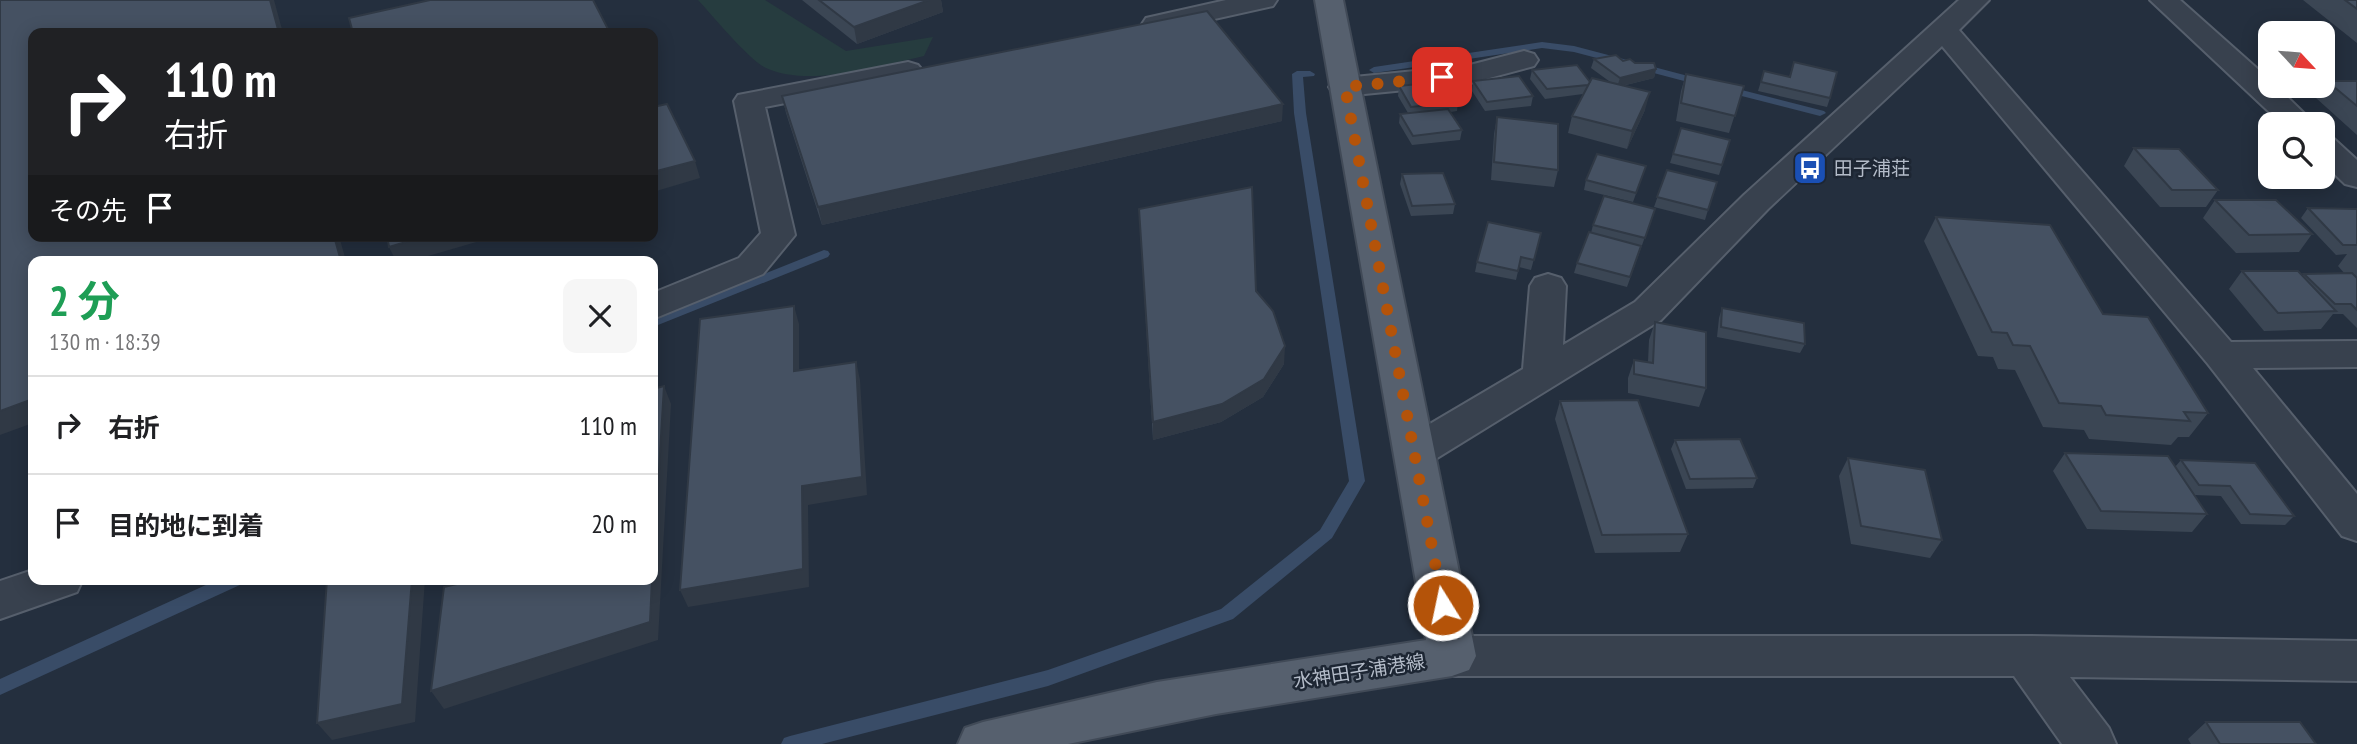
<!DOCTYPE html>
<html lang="ja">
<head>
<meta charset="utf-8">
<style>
	body { margin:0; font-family:"PT Sans Narrow","Noto Sans JP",sans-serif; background:#f6f6f6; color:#202124; height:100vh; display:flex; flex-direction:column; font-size:26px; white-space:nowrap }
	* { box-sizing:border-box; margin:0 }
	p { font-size:23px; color:#757577 }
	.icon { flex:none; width:38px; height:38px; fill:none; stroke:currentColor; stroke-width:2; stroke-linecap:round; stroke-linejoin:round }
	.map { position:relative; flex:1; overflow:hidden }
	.sheet { position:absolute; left:28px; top:256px; width:630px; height:329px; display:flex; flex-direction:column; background:#fff; border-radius:14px; box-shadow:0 4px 18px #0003 }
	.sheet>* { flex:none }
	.hud { position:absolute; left:28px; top:28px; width:630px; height:214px; border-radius:14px; box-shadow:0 4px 18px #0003; background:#202124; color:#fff; overflow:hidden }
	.needle { width:46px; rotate:116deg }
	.buttons { position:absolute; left:2258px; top:21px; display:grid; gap:14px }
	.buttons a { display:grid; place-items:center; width:77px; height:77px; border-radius:14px; background:#fff; box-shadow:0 4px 18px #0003; font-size:35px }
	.pin { position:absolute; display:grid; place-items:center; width:60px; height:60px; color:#fff; margin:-30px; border-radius:14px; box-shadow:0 4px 10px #0006 }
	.me { position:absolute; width:77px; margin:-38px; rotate:350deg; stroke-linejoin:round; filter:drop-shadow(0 0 5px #0008) }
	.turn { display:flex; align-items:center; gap:24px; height:147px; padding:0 21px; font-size:32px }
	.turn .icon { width:91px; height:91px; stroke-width:2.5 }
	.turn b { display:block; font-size:49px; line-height:60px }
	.then { display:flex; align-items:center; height:66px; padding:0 21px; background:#0003; gap:14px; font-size:26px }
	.round { display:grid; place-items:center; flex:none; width:74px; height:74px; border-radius:14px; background:#f6f6f6 }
	.summary { display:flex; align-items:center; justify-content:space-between; height:119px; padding:0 21px }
	h1 { font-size:42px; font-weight:700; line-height:52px; color:#1e9e55 }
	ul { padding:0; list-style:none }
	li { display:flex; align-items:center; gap:21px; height:98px; padding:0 21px; border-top:2px solid #e0e0e0 }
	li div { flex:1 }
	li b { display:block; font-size:26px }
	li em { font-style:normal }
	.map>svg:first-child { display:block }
	.green { fill:#263c3f }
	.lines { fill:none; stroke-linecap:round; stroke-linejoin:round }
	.stream { fill:#394c67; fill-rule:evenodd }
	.minor-casing { stroke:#565f6c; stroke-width:4 }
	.major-casing { stroke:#414a57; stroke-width:4 }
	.minor { fill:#38414e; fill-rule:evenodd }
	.major { fill:#56606e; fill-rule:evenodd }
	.wall { fill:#3b4654 }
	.shaded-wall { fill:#303945 }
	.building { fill:#455162; stroke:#303945; stroke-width:2 }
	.route { stroke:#b45309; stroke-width:12; stroke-dasharray:0 21.6 }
	.labels { text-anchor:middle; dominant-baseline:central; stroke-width:5; stroke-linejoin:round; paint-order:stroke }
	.poi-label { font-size:19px; fill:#b4bcc9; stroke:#1d2633; text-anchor:start }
	.street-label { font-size:19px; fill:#b4bcc9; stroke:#1d2633 }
</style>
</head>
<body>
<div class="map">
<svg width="2357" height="744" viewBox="0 0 2357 744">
	<rect width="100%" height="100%" fill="#242f3e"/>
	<!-- green -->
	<path class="green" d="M 698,0 L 765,0 L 846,51 L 933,37 L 924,56 C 878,66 810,88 766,68 C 750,61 712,15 698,0 Z"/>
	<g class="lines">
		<!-- stream -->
		<path class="stream" d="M 1542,42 L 1574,46 L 1707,81 L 1708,83 L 1703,86 L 1574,52 L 1542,48 L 1374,73 L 1369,70 L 1374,67 Z
			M 1297,71 L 1310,71 L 1315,74 L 1314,76 L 1303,77 L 1306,113 L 1365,481 L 1332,538 L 1233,619 L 1048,686 L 822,744 L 781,744 L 784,738 L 790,736 L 1048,670 L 1221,609 L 1320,530 L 1349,481 L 1294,113 L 1292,74 Z
			M 1726,86 L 1824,111 L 1826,113 L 1820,116 L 1722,91 L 1722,87 Z
			M 824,250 L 828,251 L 830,254 L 828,257 L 653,327 L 653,318 Z
			M 219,579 L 244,579 L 242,584 L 0,695 L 0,679 Z"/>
		<!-- minor casing -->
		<g class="minor-casing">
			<path id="minor" d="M 1226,0 L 1277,0 L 1273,6 L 1156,32 L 1146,30 L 1142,24 L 1146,18 Z
				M 1959,0 L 1989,0 L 1959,30 L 2231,342 L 2357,341 L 2357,367 L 2253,368 L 2357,494 L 2357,541 L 2342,536 L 2208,364 L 1942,46 L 1768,209 L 1661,320 L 1429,463 L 1415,467 L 1401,463 L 1395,452 L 1401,441 L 1523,369 L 1530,286 L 1535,278 L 1548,274 L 1561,278 L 1566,286 L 1563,345 L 1635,302 L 1744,195 Z
				M 2150,0 L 2180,0 L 2270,80 L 2270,86 L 2276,86 L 2315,124 L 2282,124 Z
				M 1524,51 L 1534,54 L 1538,60 L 1534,66 L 1467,84 L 1344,96 L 1333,93 L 1329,87 L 1333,81 L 1344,78 L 1466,66 Z
				M 908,62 L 918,65 L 923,71 L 918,77 L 765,107 L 795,235 L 763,274 L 653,319 L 653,293 L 739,258 L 761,233 L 734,101 L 738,95 Z
				M 2322,136 L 2333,138 L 2357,160 L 2357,187 L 2345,184 L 2322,162 Z
				M 33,570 L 33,579 L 83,579 L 77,592 L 0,619 L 0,581 Z
				M 1452,636 L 2027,636 L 2357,641 L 2357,681 L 2070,677 L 2109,728 L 2116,744 L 2062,744 L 2014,676 L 1452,676 L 1435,670 L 1428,656 L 1435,642 Z"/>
		</g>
		<!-- major casing -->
		<g class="major-casing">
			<path id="major" d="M 1315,0 L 1343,0 L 1476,656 L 1469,670 L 1452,676 L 1216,714 L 1068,744 L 958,744 L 965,728 L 983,722 L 1157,682 L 1426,640 Z"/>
		</g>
		<!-- minor -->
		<use href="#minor" class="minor"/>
		<!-- major -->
		<use href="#major" class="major"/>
	</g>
	<!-- wall -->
	<path class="wall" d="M 802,0 L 941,0 L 943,12 L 857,44 Z
		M 2303,0 L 2357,0 L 2357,43 Z
		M 1594,59 L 1623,61 L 1656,69 L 1654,78 L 1622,86 L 1645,110 L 1627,149 L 1568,133 L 1572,116 L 1583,94 L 1545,99 L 1530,79 L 1532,70 L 1590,82 L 1613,84 L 1591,68 Z
		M 1794,62 L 1830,98 L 1827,107 L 1758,91 L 1764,71 L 1789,77 Z
		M 1686,74 L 1744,86 L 1729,133 L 1676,121 L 1681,91 Z
		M 1473,81 L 1533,96 L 1531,106 L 1485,111 L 1472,91 Z
		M 2327,81 L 2357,81 L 2357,135 L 2316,98 Z
		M 1399,86 L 1458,102 L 1457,111 L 1450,112 L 1462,130 L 1460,140 L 1412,145 L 1399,123 L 1400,114 L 1408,113 L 1398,96 Z
		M 782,96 L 1282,121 L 822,225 L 786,113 Z
		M 1497,117 L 1558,170 L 1554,187 L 1491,180 L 1494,134 Z
		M 1681,128 L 1730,140 L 1719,175 L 1670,163 Z
		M 2134,148 L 2218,190 L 2206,207 L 2160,207 L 2124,166 Z
		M 1646,166 L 1633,202 L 1584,190 L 1586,180 Z
		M 1667,170 L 1708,210 L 1705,220 L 1654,207 Z
		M 1402,174 L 1455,204 L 1453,214 L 1411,216 L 1400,184 Z
		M 2215,200 L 2312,234 L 2299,252 L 2236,253 L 2203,218 Z
		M 2308,208 L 2357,209 L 2357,328 L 2343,314 L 2333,314 L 2321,329 L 2264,331 L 2229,289 L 2242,271 L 2302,276 L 2304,274 L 2345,274 L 2338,266 L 2347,254 L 2336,255 L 2301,218 Z
		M 1139,209 L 1256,291 L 1284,364 L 1263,397 L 1221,422 L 1153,440 Z
		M 1655,209 L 1627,287 L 1574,273 L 1577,263 L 1591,233 L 1593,225 Z
		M 1936,217 L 2103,314 L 2208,413 L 2189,437 L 2178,437 L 2171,445 L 2089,439 L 2084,430 L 2043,427 L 2015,370 L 1998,369 L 1993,357 L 1978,356 L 1924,241 Z
		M 1541,233 L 1531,270 L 1519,267 L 1516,280 L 1475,272 L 1477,262 Z
		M 1722,308 L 1805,344 L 1800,353 L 1717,337 L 1719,318 Z
		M 1655,322 L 1706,388 L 1699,407 L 1628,393 L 1628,378 L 1634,360 L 1648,362 L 1649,340 Z
		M 1560,401 L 1688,534 L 1680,552 L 1595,553 L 1555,419 Z
		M 1675,440 L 1757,478 L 1753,488 L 1686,489 L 1671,449 Z
		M 2065,453 L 2175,467 L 2181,460 L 2294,516 L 2285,525 L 2241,524 L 2221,496 L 2194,495 L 2207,514 L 2192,532 L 2087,529 L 2053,471 Z
		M 1848,458 L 1942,540 L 1930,558 L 1851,544 L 1839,476 Z
		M 2206,722 L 2316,744 L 2191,744 L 2188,739 Z"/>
	<!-- shaded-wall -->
	<path class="shaded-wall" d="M 270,0 L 274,0 L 283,33 L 279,33 Z
		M 929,0 L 941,0 L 943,12 L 857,44 L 854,27 Z
		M 1656,69 L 1654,78 L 1617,87 L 1620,78 Z
		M 1650,92 L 1645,110 L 1627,149 L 1632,131 Z
		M 1283,104 L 1282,121 L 822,225 L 818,207 Z
		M 695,161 L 700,178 L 653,192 L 653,172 Z
		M 334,236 L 339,236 L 346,261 L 341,261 Z
		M 426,236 L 497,236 L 411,261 L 396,261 L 389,247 Z
		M 794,306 L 799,324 L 799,389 L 794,371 Z
		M 1285,346 L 1284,364 L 1263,397 L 1221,422 L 1153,440 L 1153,422 Z
		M 856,362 L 860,380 L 867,495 L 808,505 L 809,587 L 688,607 L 680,590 L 802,486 Z
		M 664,386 L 671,404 L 658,640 L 444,709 L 431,691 Z
		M 33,399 L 33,423 L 0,435 L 0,411 Z
		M 412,579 L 425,579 L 415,722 L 332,740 L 317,723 Z"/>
	<!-- building -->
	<path class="building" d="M 0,0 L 270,0 L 279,33 L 33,33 L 33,236 L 334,236 L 341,261 L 33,261 L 33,399 L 0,411 Z
		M 430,0 L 593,0 L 610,33 L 353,33 L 349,18 Z
		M 819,0 L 929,0 L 854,27 Z
		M 2345,0 L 2357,0 L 2357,9 Z
		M 1207,11 L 1283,104 L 818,207 L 782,96 Z
		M 1616,55 L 1623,61 L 1630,59 L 1635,63 L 1654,63 L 1656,69 L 1620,78 L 1594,59 Z
		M 1794,62 L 1837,72 L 1830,98 L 1761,82 L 1764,71 L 1790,77 Z
		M 1577,65 L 1590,82 L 1588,85 L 1547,89 L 1532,70 Z
		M 1686,74 L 1744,86 L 1735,116 L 1681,103 Z
		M 1519,76 L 1533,96 L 1487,102 L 1473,81 Z
		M 1592,78 L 1650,92 L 1632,131 L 1572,116 Z
		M 1445,81 L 1458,102 L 1411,107 L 1399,86 Z
		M 2327,81 L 2357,81 L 2357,106 Z
		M 667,104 L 695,161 L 653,172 L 653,107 Z
		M 1448,109 L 1462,130 L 1413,136 L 1400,114 Z
		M 1497,117 L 1558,124 L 1558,170 L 1494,162 Z
		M 1681,128 L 1730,140 L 1722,165 L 1673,154 Z
		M 2134,148 L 2179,149 L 2218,190 L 2172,190 Z
		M 1597,154 L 1646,166 L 1636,193 L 1586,180 Z
		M 1667,170 L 1717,182 L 1708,210 L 1657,197 Z
		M 1443,173 L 1455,204 L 1412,206 L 1402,174 Z
		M 1252,187 L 1256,291 L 1273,311 L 1285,346 L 1264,379 L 1222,404 L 1153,422 L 1139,209 Z
		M 1604,196 L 1655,209 L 1645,238 L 1593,225 Z
		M 2215,200 L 2276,200 L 2312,234 L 2249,235 Z
		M 2308,208 L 2357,209 L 2357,245 L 2343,245 Z
		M 1936,217 L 2050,225 L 2103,314 L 2148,317 L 2208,413 L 2184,412 L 2190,421 L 2106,415 L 2101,406 L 2059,403 L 2030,346 L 2013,345 L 2007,333 L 1992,332 Z
		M 1488,222 L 1541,233 L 1534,260 L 1521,257 L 1518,271 L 1477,262 Z
		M 1589,232 L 1641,246 L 1630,277 L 1577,263 Z
		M 387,236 L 426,236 L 389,247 Z
		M 2242,271 L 2298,271 L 2336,311 L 2278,313 Z
		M 2352,273 L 2357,278 L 2357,310 L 2351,304 L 2335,304 L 2304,274 Z
		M 794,306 L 794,371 L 856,362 L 862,477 L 802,486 L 803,569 L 680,590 L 700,319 Z
		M 1722,308 L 1804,323 L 1805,344 L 1721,327 Z
		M 1655,322 L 1706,332 L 1706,388 L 1634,374 L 1634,360 L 1653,363 Z
		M 664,386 L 653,571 L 653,389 Z
		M 1638,400 L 1688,534 L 1602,535 L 1560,401 Z
		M 1740,439 L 1757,478 L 1690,479 L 1675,440 Z
		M 2065,453 L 2168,456 L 2207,514 L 2101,511 Z
		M 1848,458 L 1925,470 L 1942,540 L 1861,526 Z
		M 2181,460 L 2255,463 L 2294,516 L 2250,514 L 2230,486 L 2199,485 Z
		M 327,579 L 412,579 L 402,704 L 317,723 Z
		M 470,579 L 652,579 L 650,622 L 431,691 L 444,587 L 470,581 Z
		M 2206,722 L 2300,722 L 2316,744 L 2220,744 Z"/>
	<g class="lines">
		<!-- route -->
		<path class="route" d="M 1442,77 L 1345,87 L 1443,605"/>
	</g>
	<!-- icons -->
	<defs>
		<g id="bus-square" transform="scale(1.75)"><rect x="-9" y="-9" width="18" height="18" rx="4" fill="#1a4fb4" stroke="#1d2633"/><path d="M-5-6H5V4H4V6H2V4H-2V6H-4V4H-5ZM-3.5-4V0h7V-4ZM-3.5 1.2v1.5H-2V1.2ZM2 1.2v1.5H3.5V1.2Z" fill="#fff"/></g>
	</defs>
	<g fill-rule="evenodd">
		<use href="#bus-square" x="1810" y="168"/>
	</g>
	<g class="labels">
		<!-- poi labels -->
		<g class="poi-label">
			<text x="1834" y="168">田子浦荘</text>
		</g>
		<!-- street labels -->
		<g class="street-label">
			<text transform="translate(1359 671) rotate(-9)">水神田子浦港線</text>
		</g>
	</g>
</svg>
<div class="buttons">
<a><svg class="needle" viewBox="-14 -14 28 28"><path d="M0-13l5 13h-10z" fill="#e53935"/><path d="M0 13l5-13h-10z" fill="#757577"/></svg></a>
<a><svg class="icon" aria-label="search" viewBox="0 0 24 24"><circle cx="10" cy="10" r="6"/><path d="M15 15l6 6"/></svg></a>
</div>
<div class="pin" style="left:1442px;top:77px;background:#d93025"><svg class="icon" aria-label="arrive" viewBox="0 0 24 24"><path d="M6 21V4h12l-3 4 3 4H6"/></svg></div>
<svg class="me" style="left:1443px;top:605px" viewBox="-20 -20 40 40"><circle r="17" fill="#b45309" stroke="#fff" stroke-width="3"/><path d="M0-11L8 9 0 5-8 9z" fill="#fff"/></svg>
<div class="hud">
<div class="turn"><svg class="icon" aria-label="right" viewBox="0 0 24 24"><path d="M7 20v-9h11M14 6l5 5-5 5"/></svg><div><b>110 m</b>右折</div></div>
<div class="then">その先<svg class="icon" aria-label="arrive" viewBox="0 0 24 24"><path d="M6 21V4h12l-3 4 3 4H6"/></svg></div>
</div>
<section class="sheet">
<div class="summary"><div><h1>2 分</h1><p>130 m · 18:39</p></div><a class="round"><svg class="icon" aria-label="close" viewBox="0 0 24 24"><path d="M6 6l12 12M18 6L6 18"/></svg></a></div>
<ul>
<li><svg class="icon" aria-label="right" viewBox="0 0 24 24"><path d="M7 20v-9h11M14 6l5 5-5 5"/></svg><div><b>右折</b></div><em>110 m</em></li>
<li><svg class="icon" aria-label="arrive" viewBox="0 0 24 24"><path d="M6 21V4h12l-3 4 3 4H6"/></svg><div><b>目的地に到着</b></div><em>20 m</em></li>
</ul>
</section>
</div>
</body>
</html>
